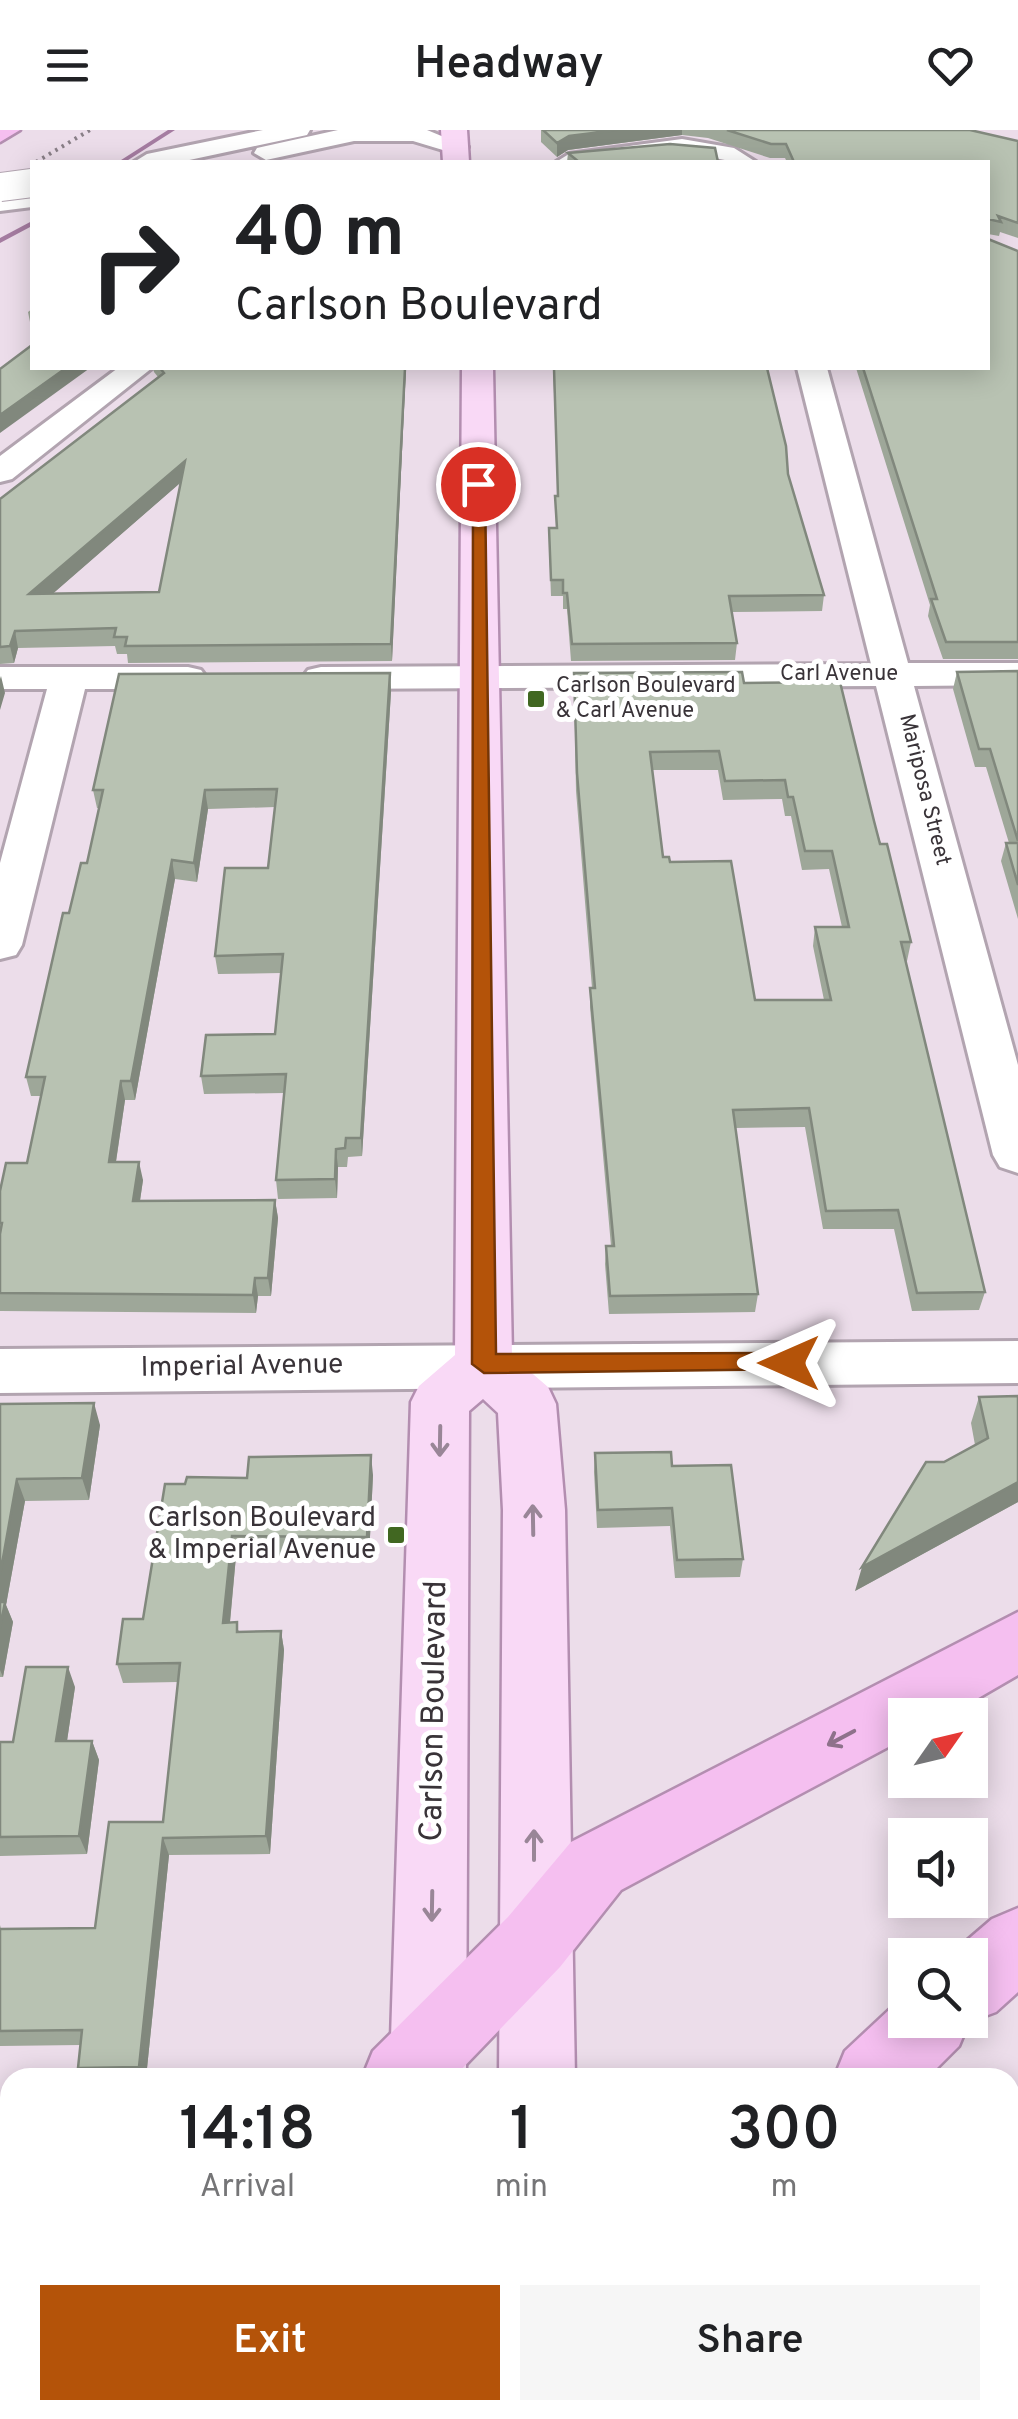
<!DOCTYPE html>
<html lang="en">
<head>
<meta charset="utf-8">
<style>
	body { margin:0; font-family:Overpass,sans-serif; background:#f6f6f6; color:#202124; height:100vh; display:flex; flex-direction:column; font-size:38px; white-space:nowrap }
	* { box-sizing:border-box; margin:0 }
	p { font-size:32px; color:#757577 }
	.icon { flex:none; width:55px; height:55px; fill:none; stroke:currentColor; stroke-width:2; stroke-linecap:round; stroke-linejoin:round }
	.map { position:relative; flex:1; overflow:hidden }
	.sheet { position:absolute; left:0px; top:1938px; width:1020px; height:352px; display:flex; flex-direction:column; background:#fff; border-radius:30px 30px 0 0; box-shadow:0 5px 25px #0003 }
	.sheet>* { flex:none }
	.banner { position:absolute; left:30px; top:30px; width:960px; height:210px; border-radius:0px; box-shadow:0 5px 25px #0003; background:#fff; color:#202124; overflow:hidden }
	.needle { width:65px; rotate:56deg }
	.tools { position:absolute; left:888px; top:1568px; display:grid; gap:20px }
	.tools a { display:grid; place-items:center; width:100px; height:100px; border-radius:0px; background:#fff; box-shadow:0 5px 25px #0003; font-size:50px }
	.pin { position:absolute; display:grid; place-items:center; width:85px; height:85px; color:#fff; margin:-42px; border:5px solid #fff; border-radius:50%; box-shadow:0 2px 10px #0007 }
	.me { position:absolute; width:110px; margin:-55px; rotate:270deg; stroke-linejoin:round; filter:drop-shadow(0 0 8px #0008) }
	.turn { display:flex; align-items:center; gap:35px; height:210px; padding:0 40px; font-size:45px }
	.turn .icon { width:130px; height:130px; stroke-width:2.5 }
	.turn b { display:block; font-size:70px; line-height:85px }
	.eta { display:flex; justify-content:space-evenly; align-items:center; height:170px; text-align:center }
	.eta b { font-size:60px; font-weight:600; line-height:70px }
	.primary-button { display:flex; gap:20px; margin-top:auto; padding:20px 40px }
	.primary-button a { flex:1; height:115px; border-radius:0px; background:#b45309; color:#fff; font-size:40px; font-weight:600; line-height:115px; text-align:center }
	.primary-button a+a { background:#f6f6f6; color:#202124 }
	header { display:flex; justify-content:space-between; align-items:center; height:130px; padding:0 40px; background:#fff; font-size:45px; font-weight:600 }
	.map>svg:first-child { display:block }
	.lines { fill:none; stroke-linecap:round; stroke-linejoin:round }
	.stream { fill:#a57ca1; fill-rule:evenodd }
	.minor-casing { stroke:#b2a4b0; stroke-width:6 }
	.major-casing { stroke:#b38eb0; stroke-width:5 }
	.highway-casing { stroke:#b38eb0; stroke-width:5 }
	.minor { fill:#fff; fill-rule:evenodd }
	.major { fill:#f9d9f6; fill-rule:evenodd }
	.highway { fill:#f5bff0; fill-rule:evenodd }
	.rail { stroke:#897f87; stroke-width:4; stroke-dasharray:2.5 5; stroke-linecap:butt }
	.minor-bridge-casing { stroke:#b2a4b0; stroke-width:30; stroke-linecap:butt }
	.minor-bridge { stroke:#fff; stroke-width:28 }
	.wall { fill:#9ea799; fill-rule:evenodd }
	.shaded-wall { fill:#81887d }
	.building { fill:#b8c2b2; stroke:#81887d; stroke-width:2.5; fill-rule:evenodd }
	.oneway { stroke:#998697 }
	.oneway2 { stroke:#8e728b }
	.route { fill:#b45309; stroke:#753606; stroke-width:2.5 }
	.poi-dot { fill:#416721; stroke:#fff; stroke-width:4 }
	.labels { text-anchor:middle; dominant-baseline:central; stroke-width:10; stroke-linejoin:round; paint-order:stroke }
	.far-street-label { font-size:22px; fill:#393338; stroke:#fff }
	.far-poi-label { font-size:22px; fill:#393338; stroke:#fff; text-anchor:start }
	.street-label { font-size:28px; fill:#393338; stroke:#fff }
	.poi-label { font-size:28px; fill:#393338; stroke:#fff; text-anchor:end }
	.near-street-label { font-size:32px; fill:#393338; stroke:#fff }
</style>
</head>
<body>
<header><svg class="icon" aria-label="menu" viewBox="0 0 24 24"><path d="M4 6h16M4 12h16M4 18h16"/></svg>Headway<svg class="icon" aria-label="heart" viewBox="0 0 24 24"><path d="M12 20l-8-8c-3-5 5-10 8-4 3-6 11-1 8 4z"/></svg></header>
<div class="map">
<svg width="1018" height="2289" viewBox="0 0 1018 2289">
	<rect width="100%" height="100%" fill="#ecddea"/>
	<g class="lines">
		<!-- stream -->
		<path class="stream" d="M 168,0 L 175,0 L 125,32 L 118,32 Z
			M 32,91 L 32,96 L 0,113 L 0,108 Z"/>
		<!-- minor casing -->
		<g class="minor-casing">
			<path id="minor" d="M 263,0 L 310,0 L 307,5 L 180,32 L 134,32 L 147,24 Z
				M 338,0 L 427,0 L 468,17 L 456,24 L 413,11 L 354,11 L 266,30 L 254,23 L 257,18 Z
				M 682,9 L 734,18 L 756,32 C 731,34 710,25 685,24 C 642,23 600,35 556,32 L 569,24 Z
				M 32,61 L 32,77 L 0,81 L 0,65 Z
				M 118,238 L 152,238 L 12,349 L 0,352 L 0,326 Z
				M 797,238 L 827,238 L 908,533 L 1018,533 L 1018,555 L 914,556 L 1018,935 L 1018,1043 L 1000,1037 L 993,1025 L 876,556 L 321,559 L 308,556 L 302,548 L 308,540 L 321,537 L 871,534 Z
				M 0,537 L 188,537 L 201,540 L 207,548 L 201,556 L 188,559 L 85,559 L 22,815 L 16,825 L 0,829 L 0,733 L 47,559 L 0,559 Z
				M 1018,1211 L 1018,1253 L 0,1263 L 0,1219 Z"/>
		</g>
		<!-- major casing -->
		<g class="major-casing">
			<path id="major" d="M 441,0 L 467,0 L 469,32 L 443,32 Z
				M 462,238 L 493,238 L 512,1226 L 548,1257 L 556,1274 L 565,1380 L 575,1948 L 499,1948 L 503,1380 L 498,1283 L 483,1269 L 469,1281 L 466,1940 L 463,1948 L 393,1948 L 390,1940 L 411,1272 L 419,1256 L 455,1225 Z
				M 378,2280 L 462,2280 L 462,2289 L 378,2289 Z"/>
		</g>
		<!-- highway casing -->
		<g class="highway-casing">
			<path id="highway" d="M 0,0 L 20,0 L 0,12 Z
				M 1018,1482 L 1018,1545 L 949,1585 L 905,1585 L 905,1608 L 621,1760 L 560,1837 L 453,1948 L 362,1948 L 373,1921 L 508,1787 L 571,1712 Z
				M 1018,1778 L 1018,1862 L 996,1882 L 969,1892 L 959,1916 L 927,1948 L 834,1948 L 845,1921 L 905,1865 L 905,1890 L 970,1890 L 970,1825 L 950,1825 L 992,1789 Z
				M 1018,2017 L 1018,2100 L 1010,2103 L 1010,2020 Z
				M 43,2280 L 131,2280 L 127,2289 L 40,2289 Z
				M 509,2280 L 597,2280 L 593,2289 L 506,2289 Z
				M 769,2280 L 857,2280 L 853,2289 L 766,2289 Z"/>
		</g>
		<!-- minor -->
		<use href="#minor" class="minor"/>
		<!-- major -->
		<use href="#major" class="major"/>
		<!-- highway -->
		<use href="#highway" class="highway"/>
		<!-- rail -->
		<path class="rail" d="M 36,32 L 90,0
			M 0,63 L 32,43"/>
		<!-- minor-bridge casing -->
		<g class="minor-bridge-casing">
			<path id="minor-bridge" d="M 0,57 L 32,53"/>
		</g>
		<!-- minor-bridge -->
		<use href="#minor-bridge" class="minor-bridge"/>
	</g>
	<!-- wall -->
	<path class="wall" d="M 541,0 L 970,0 L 1018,11 L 1018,108 L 1000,102 L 999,106 L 988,104 L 988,32 L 787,32 L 785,28 L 770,28 L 708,8 L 682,5 L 568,20 L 557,27 L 541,12 Z
		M 568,23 L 718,32 L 567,32 Z
		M 1018,121 L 1018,529 L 943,529 L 928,486 L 930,475 L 856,238 L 988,238 Z
		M 32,179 L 32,197 L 31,197 L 28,182 Z
		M 153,238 L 406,238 L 392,531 L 128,533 L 127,524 L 117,524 L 115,516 L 18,518 L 14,533 L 0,534 L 0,369 L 158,247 L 154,242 ZM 180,353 L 159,462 L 53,463 Z
		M 553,238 L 767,238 L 788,344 L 824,465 L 822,481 L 732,482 L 737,513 L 735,530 L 571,531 L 567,479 L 563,479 L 563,466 L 551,466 L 549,414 L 556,398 L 555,366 L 558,366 Z
		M 1018,541 L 1018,789 L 1001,731 L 1006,713 L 1009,713 L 986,637 L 975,637 L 953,559 L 957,542 Z
		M 390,543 L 391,562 L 362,1026 L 348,1027 L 347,1037 L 338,1037 L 337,1068 L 278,1069 L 276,1050 L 284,963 L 204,964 L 201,946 L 275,904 L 281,843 L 218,844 L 215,826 L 268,738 L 275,677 L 208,679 L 197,752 L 175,749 L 135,970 L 125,970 L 116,1032 L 143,1050 L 140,1071 L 275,1070 L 278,1088 L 271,1166 L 258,1166 L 256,1183 L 0,1181 L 0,1061 L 27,1033 L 41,966 L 31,966 L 26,947 L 69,783 L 87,733 L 99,678 L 97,678 L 93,660 Z
		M 574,543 L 744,553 L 874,691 L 911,812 L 907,831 L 906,831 L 985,1162 L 979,1180 L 912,1181 L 894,1099 L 823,1099 L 805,997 L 735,998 L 758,1164 L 755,1182 L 609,1184 L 605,1134 L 606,1116 L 611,1116 L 590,877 L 590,858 L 592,858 L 576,661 ZM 652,640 L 718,640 L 723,670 L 782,669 L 785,686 L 791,686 L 802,740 L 829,739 L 842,797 L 815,797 L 813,816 L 824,870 L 755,870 L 670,732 L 663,727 Z
		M 979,1267 L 1018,1372 L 855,1461 L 944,1332 L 975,1315 L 971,1293 Z
		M 0,1274 L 100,1295 L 89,1370 L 25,1371 L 6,1475 L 13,1492 L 3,1547 L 0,1547 Z
		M 595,1323 L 672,1336 L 743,1429 L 740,1447 L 675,1448 L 670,1396 L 597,1398 L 594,1342 Z
		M 373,1345 L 369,1427 L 236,1426 L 230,1493 L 239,1501 L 281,1501 L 284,1520 L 270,1724 L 169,1725 L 146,1948 L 83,1948 L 78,1938 L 80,1915 L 0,1916 L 0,1795 L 1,1799 L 95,1798 L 163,1692 L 178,1552 L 123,1553 L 117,1534 L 143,1489 L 185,1354 L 247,1348 Z
		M 75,1557 L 67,1611 L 92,1611 L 99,1630 L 87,1724 L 0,1726 L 0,1612 L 13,1612 Z"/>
	<!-- shaded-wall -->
	<path class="shaded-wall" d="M 617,0 L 682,0 L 682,5 L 568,20 L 557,27 L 557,13 L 569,6 Z
		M 66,238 L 90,238 L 0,303 L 0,285 Z
		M 405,238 L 406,238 L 392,531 L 391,514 Z
		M 185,331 L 187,347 L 33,481 L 29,464 Z
		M 15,501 L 18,518 L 14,533 L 10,516 Z
		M 390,543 L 391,562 L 362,1026 L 361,1008 Z
		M 1,546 L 5,563 L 0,580 L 0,549 Z
		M 205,660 L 208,679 L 197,752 L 194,733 Z
		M 172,730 L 175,749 L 135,970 L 131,951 Z
		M 121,951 L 125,970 L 113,1051 L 109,1032 Z
		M 336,1019 L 338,1037 L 337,1068 L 335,1049 Z
		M 139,1032 L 143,1050 L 137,1090 L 133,1071 Z
		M 275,1070 L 278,1088 L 271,1166 L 268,1148 Z
		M 255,1148 L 258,1166 L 256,1183 L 253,1165 Z
		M 94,1273 L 100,1295 L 89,1370 L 82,1348 Z
		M 371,1325 L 373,1345 L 369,1427 L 367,1407 Z
		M 17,1349 L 25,1371 L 6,1475 L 13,1492 L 3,1547 L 0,1540 L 0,1445 Z
		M 1018,1352 L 1018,1372 L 855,1461 L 862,1437 Z
		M 232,1406 L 236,1426 L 228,1512 L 223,1493 Z
		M 281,1501 L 284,1520 L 270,1724 L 266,1706 Z
		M 68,1537 L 75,1557 L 64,1631 L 56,1611 Z
		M 92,1611 L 99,1630 L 87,1724 L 79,1706 Z
		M 163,1708 L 169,1725 L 146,1948 L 144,1948 L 139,1937 Z"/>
	<!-- building -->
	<path class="building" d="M 543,0 L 617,0 L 569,6 L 557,13 Z
		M 727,0 L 970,0 L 1018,11 L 1018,93 L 998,86 L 1001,92 L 988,89 L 988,102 L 988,32 L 794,32 L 786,14 L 771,14 Z
		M 670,14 L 715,18 L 718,32 L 579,32 L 568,23 Z
		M 988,109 L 1018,121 L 1018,512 L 946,512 L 931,469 L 937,469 L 863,238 L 988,238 Z
		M 32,215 L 32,238 L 66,238 L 0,285 L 0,239 Z
		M 160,238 L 405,238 L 391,514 L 125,516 L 127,507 L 114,507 L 116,498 L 15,501 L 10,516 L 0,517 L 0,369 L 164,243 ZM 185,331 L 159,462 L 29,464 Z
		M 554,238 L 767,238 L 786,316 L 788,344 L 824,465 L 729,466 L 737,513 L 572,514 L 567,463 L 563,463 L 563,450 L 551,450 L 549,398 L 557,398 L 555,366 L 558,366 Z
		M 1018,541 L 1018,711 L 990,619 L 979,619 L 957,542 Z
		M 742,542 L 744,553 L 840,552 L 874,691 L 880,714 L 887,714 L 911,812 L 901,812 L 985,1162 L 917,1163 L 898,1080 L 826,1081 L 809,978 L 733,980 L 758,1164 L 610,1166 L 606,1116 L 614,1116 L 590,858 L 595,858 L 577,643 L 574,543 ZM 719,621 L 725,651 L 785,650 L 788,667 L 793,667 L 805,721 L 832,721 L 849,797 L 815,797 L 831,870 L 755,870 L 731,731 L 670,732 L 669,727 L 663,727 L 650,622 Z
		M 390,543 L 361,1008 L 346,1008 L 345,1018 L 336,1019 L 335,1049 L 276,1050 L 286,944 L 201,946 L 206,905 L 275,904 L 283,824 L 215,826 L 225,738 L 268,738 L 277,659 L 205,660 L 194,733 L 172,730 L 131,951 L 121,951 L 109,1032 L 139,1032 L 133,1071 L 275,1070 L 268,1148 L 255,1148 L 253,1165 L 0,1163 L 0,1104 L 2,1093 L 0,1093 L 0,1061 L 6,1033 L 27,1033 L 45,947 L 26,947 L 63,783 L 69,783 L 81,733 L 87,733 L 103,660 L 93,660 L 119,544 Z
		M 1006,713 L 1018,713 L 1018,755 Z
		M 1018,1266 L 1018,1352 L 862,1437 L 926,1332 L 944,1332 L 988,1308 L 979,1267 Z
		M 94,1273 L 82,1348 L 17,1349 L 0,1445 L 0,1274 Z
		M 671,1322 L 672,1336 L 731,1335 L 743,1429 L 677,1430 L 672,1378 L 598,1380 L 595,1323 Z
		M 371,1325 L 367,1407 L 232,1406 L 223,1493 L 237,1492 L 237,1502 L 281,1501 L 266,1706 L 163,1708 L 139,1937 L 78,1938 L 82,1900 L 0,1901 L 0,1799 L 95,1798 L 109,1692 L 163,1692 L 180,1533 L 117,1534 L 123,1489 L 143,1489 L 165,1354 L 185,1354 L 187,1347 L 247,1348 L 249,1327 Z
		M 0,1472 L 5,1472 L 0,1498 Z
		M 26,1537 L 68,1537 L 56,1611 L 92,1611 L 79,1706 L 0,1707 L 0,1612 L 13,1612 Z"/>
	<!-- one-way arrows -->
	<defs><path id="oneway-shaft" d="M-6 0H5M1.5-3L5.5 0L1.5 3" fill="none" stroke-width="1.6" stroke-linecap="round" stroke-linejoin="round" transform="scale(2.5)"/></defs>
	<g class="oneway">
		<use href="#oneway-shaft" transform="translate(440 1311) rotate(91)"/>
		<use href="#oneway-shaft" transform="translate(533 1390) rotate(-91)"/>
		<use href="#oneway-shaft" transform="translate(534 1715) rotate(-90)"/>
		<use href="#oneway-shaft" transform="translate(432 1776) rotate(91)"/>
	</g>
	<use class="oneway2" href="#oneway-shaft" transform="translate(841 1608) rotate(152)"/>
	<!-- route -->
	<path class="route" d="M 473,350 L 485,354 L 496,1224 L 789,1223 L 801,1233 L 798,1239 L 484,1243 L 472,1234 Z"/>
	<!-- markers -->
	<g class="poi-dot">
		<rect x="526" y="559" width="20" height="20" rx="5"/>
		<rect x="386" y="1395" width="20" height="20" rx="5"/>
	</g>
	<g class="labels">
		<!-- far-street labels -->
		<g class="far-street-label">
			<text x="839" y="544">Carl Avenue</text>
			<text transform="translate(924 660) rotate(76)">Mariposa Street</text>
		</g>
		<!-- far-poi labels -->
		<g class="far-poi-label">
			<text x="556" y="556">Carlson Boulevard<tspan x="556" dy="25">&amp; Carl Avenue</tspan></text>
		</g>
		<!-- street labels -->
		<g class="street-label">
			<text transform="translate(242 1237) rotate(-1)">Imperial Avenue</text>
		</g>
		<!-- poi labels -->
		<g class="poi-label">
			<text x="376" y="1389">Carlson Boulevard<tspan x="376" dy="32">&amp; Imperial Avenue</tspan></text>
		</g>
		<!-- near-street labels -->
		<g class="near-street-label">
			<text transform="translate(435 1581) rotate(-89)">Carlson Boulevard</text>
		</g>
	</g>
</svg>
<div class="tools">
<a><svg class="needle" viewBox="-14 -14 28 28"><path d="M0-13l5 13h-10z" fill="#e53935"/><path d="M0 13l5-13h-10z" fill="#757577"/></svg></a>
<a><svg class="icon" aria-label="sound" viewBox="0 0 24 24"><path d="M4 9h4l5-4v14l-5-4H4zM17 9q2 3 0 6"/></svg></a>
<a><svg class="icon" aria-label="search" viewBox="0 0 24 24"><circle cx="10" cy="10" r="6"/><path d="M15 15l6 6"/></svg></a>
</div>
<div class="pin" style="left:478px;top:354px;background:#d93025"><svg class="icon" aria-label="arrive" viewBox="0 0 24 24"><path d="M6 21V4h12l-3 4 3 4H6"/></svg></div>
<svg class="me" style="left:789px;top:1233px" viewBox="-20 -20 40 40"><path d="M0-17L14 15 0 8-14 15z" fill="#b45309" stroke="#fff" stroke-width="4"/></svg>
<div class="banner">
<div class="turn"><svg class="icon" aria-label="right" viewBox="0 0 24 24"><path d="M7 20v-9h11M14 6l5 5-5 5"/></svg><div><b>40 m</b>Carlson Boulevard</div></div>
</div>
<section class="sheet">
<div class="eta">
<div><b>14:18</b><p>Arrival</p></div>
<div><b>1</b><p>min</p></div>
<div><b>300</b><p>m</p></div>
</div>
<div class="primary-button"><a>Exit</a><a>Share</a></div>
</section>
</div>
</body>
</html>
